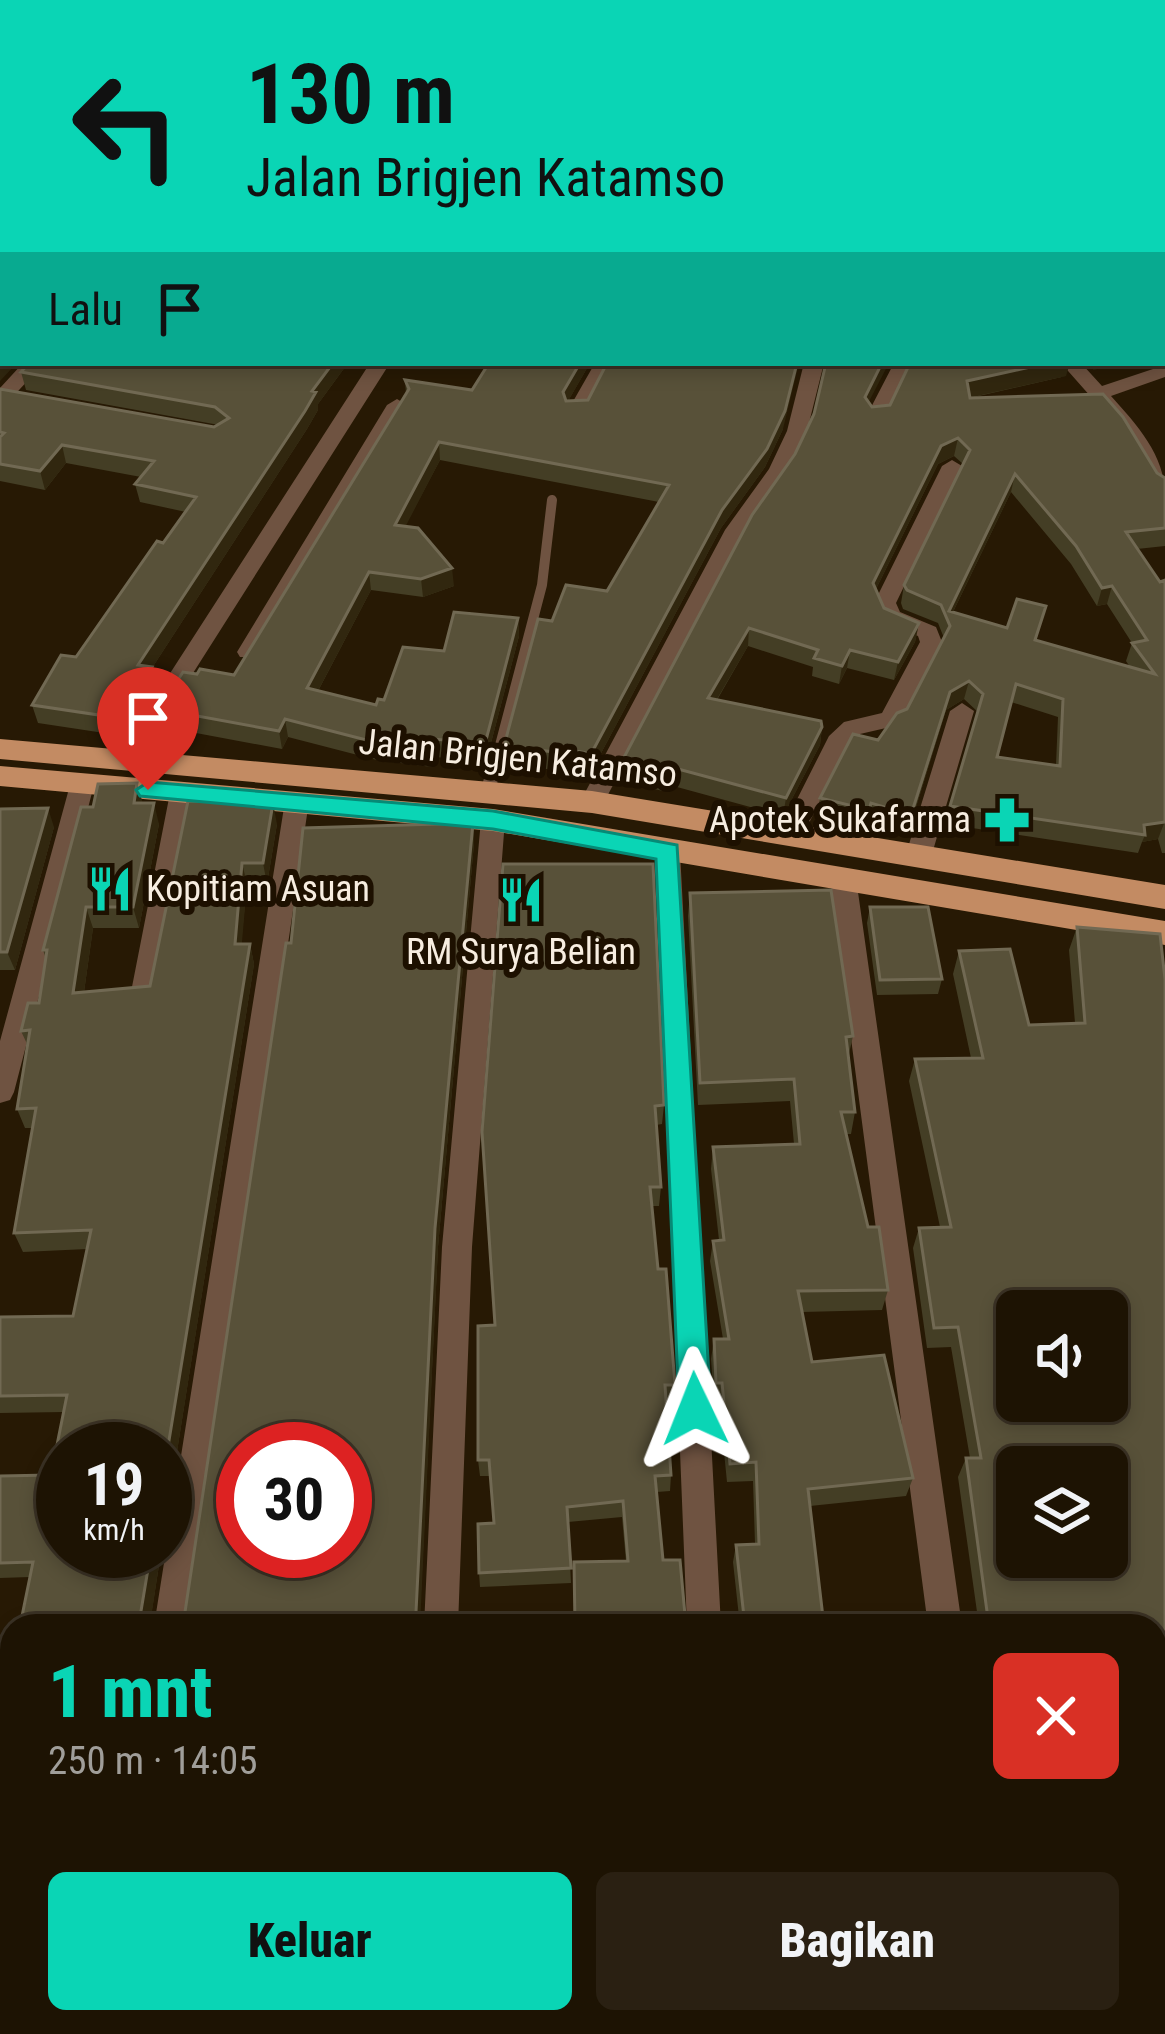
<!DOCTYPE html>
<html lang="id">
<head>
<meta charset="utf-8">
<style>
	body { margin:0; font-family:"Roboto Condensed",sans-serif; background:#2a2012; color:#f1f3f6; height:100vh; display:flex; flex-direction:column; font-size:45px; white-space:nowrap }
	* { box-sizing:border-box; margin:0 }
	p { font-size:39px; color:#a09e9a }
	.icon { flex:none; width:66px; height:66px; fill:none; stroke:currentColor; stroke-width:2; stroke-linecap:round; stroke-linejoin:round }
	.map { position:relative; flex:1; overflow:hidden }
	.details { position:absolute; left:0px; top:1614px; width:1167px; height:420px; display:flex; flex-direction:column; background:#1d1303; border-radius:36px 36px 0 0; box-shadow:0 6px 18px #0003,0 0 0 3px #3b3225 }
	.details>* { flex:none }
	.hud { position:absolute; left:0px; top:0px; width:1167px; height:366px; box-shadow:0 6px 18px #0003,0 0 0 3px #3b3225; background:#0ad5b5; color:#111; overflow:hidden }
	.buttons { position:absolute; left:996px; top:1290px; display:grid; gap:24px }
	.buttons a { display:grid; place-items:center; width:132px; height:132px; border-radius:18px; background:#1d1303; box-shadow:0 6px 18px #0003,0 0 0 3px #3b3225; font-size:60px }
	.speed { position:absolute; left:36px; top:1422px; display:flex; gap:24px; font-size:60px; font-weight:700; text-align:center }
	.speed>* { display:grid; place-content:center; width:156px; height:156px; border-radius:50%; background:#1d1303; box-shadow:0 6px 18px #0003,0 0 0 3px #3b3225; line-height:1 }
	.speed small { font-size:30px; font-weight:400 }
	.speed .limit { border:18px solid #d22; background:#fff; color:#111 }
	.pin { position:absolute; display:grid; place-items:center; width:102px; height:102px; color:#fff; margin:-123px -51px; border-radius:50% 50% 50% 0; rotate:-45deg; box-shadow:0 0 12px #0007 }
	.pin .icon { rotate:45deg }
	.me { position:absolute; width:132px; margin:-66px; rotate:358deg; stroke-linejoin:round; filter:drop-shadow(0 0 9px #0008) }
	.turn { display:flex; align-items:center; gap:42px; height:252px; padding:0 48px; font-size:54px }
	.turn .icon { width:156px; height:156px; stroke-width:2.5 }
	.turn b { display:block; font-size:84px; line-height:102px }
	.then { display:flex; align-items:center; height:114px; padding:0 48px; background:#0003; gap:24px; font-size:45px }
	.round { display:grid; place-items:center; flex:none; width:126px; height:126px; border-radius:18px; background:#2a2012 }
	.headline { display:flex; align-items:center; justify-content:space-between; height:204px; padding:0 48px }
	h1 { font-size:72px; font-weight:800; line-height:90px; color:#0ad5b5 }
	.primary-button { display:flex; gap:24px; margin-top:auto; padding:24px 48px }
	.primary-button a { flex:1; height:138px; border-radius:18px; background:#0ad5b5; color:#111; font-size:48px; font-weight:800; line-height:138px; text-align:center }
	.primary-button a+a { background:#2a2012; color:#f1f3f6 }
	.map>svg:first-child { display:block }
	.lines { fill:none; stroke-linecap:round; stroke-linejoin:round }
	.river { fill:#63684c; fill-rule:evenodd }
	.service-far1 { stroke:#6f5341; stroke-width:10 }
	.service { stroke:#6f5341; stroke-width:14 }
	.minor { fill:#6f5341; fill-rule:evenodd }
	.primary { fill:#c38b63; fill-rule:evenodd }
	.wall { fill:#443e25; fill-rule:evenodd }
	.shaded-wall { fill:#31270f }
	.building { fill:#585139; stroke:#716953; stroke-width:3; fill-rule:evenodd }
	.route { fill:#0ad5b5; stroke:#068a76; stroke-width:3 }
	.labels { text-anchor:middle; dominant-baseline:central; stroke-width:12; stroke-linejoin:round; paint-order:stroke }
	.street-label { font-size:36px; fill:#f7ede0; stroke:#1d1000 }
	.poi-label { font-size:36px; fill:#f7ede0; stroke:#1d1000; text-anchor:end }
</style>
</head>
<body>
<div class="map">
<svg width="1165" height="2034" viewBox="0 0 1165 2034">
	<rect width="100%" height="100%" fill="#271904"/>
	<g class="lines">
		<!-- river -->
		<path class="river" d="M 191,0 L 232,0 L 234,3 L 193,3 Z
			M 427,0 L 517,0 L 425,3 Z
			M 785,0 L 897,0 L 899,3 L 787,3 Z
			M 1164,5 L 1165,5 L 1165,25 L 1164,25 Z"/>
		<!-- service-far1 -->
		<path class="service-far1" d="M 493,772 L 542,585 L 552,500"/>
		<!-- service -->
		<path class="service" d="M 488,790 L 494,769"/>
		<!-- minor -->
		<path class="minor" d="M 730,0 L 744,0 L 746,3 L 732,3 Z
			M 23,363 L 44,363 L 7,403 L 0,405 L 0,388 Z
			M 370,363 L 390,363 L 134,766 L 118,766 L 114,760 L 118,754 Z
			M 595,363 L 615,363 L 584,416 L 570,416 L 567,412 Z
			M 804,363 L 824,363 L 807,431 L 789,470 L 746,531 L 601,808 L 583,808 L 580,802 L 725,530 L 769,469 L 787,431 Z
			M 894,363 L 914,363 L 883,421 L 869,421 L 866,417 Z
			M 1061,363 L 1081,363 L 1102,386 L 1165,365 L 1165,377 L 1111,396 C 1137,425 1165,455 1165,495 L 1155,489 L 1122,432 Z
			M 397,399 L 407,405 L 259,652 L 256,657 L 240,657 L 237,652 L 387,405 Z
			M 952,460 L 962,466 L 896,603 L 900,612 L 936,627 L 942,642 L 899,725 L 860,734 L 847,747 L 801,839 L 783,839 L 780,833 L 829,736 L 844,722 L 882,713 L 920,642 L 918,636 L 883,622 L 874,603 L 942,466 Z
			M 962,703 L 974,711 L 932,854 L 919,863 L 906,854 L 950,711 Z
			M 82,776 L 94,785 L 14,1092 L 10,1100 L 0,1103 L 0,1041 L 70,785 Z
			M 182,784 L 194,793 L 156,997 L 152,1004 L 134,1004 L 130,997 L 170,793 Z
			M 297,792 L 309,801 L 188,1626 L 154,1626 L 285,801 Z
			M 493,811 L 505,820 L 472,1247 L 458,1626 L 424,1626 L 442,1247 L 481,820 Z
			M 668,843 L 680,852 L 721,1626 L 687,1626 L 656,852 Z
			M 843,869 L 856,878 L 962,1626 L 928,1626 L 830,878 Z
			M 89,2022 L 129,2022 L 127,2034 L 87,2034 Z
			M 971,2022 L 1011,2022 L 1012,2034 L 972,2034 Z"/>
		<!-- primary -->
		<path class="primary" d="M 0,739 L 592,791 L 1165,885 L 1165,909 L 592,813 L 0,759 Z
			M 0,766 L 493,809 L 1165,921 L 1165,945 L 493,831 L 0,786 Z"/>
	</g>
	<!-- wall -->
	<path class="wall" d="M 29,363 L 348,363 L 318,404 L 318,410 L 307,429 L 152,668 L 157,686 L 124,736 L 38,723 L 32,705 L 76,657 L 186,512 L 140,502 L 135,484 L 141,477 L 66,463 L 45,490 L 0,481 L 0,389 L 214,427 L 219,425 L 26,390 L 21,372 Z
		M 489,363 L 590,363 L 568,401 L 783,429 L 765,467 L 721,528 L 591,772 L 556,765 L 555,770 L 505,764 L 504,746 L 552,621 L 607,591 L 659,502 L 440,460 L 405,526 L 454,586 L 423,597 L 371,590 L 318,691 L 376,705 L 444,651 L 518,618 L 519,636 L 486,762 L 436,757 L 432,767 L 377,760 L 288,737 L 282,749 L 164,727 L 159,709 L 234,675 L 406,394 L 405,380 L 472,390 Z
		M 1066,376 L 970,398 L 1165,478 L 1165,546 L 1137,549 L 1160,582 L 1165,580 L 1165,853 L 1162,853 L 1158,839 L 1142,842 L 1138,853 L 946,824 L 978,712 L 964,699 L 946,710 L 908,833 L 868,821 L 865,828 L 817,816 L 820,798 L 907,709 L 944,638 L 938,623 L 903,609 L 901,603 L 904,585 L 963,464 L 954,456 L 938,464 L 876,589 L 884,608 L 919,623 L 915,642 L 894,680 L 847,668 L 839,684 L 812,676 L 813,667 L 748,646 L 717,700 L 822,727 L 820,745 L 783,816 L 666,784 L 663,791 L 620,781 L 621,763 L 795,454 L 814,414 L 868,403 L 872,407 ZM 1011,492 L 1071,564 L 1097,606 L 1107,604 L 1132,643 L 1126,661 L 1130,667 L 1036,640 L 953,612 ZM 1011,702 L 1058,717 L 1056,765 L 997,757 Z
		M 188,801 L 277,824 L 267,884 L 247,884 L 241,944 L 250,944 L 254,964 L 151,1616 L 181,1616 L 185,1612 L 291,943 L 473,823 L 474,843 L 438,1247 L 420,1613 L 431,1616 L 433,1626 L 575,1625 L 626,1561 L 622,1517 L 568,1522 L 571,1583 L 480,1587 L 479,1573 L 494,1523 L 490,1476 L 480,1476 L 478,1460 L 495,1325 L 482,1132 L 664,1105 L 662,1124 L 656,1125 L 661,1187 L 659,1206 L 652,1206 L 658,1269 L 675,1385 L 674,1402 L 666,1402 L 671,1475 L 670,1491 L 657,1492 L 663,1560 L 686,1626 L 20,1626 L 30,1577 L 0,1578 L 0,1476 L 51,1475 L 64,1412 L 0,1413 L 0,1317 L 73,1316 L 87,1249 L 23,1252 L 14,1233 L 33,1128 L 25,1128 L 17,1109 L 28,1046 L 21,1031 L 39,1003 L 46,959 L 43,950 L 93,807 L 143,803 L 159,824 L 139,928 L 93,928 L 84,992 L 150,986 Z
		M 0,809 L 54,827 L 15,970 L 0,970 Z
		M 690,893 L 853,1036 L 848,1058 L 855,1112 L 851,1134 L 846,1134 L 868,1227 L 888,1290 L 882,1310 L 802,1312 L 812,1362 L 913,1478 L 906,1496 L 810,1506 L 824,1626 L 740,1626 L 733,1562 L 736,1545 L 755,1544 L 753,1481 L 727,1482 L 719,1402 L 714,1402 L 711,1359 L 714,1339 L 723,1339 L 710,1261 L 713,1241 L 719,1240 L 711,1169 L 713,1147 L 794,1144 L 790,1101 L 698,1105 L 688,916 Z
		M 870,907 L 942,979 L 938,994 L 877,995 L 867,923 Z
		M 1077,927 L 1160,934 L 1165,979 L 1165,2034 L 0,2034 L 0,2021 L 71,2022 L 83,2030 L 116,2030 L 119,2022 L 980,2022 L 982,2030 L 1015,2030 L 1013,2022 L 1155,2022 L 1155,1626 L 979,1626 L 958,1477 L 966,1458 L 970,1458 L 951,1347 L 927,1348 L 913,1248 L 919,1228 L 940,1227 L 909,1081 L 915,1059 L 971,1058 L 953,974 L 959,951 L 1010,949 L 1029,1025 L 1075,1023 L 1069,950 ZM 1017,1311 L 1107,1311 L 1107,1401 L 1017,1401 ZM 1017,1467 L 1107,1467 L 1107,1557 L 1017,1557 Z
		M 12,1663 L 12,1978 L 0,1979 L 0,1721 Z"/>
	<!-- shaded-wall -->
	<path class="shaded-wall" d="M 156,0 L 179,0 L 176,3 L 152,3 Z
		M 3,129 L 3,151 L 0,154 L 0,132 Z
		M 3,355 L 3,363 L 17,363 L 0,381 L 0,358 Z
		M 333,363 L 348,363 L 318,404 L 318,410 L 307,429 L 152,668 L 157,686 L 124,736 L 119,718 L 138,665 L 312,391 Z
		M 580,363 L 590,363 L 563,410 L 563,392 Z
		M 797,363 L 799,363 L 783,429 L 765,467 L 721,528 L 591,772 L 591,754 L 722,510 Z
		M 882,363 L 889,363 L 862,415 L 865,397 Z
		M 1048,363 L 1070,363 L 1066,376 L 964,399 L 967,381 Z
		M 1095,363 L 1124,363 L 1093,370 Z
		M 958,438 L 954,456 L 938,464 L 870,601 L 873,583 L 941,446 Z
		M 439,442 L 440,460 L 397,543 L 395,525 Z
		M 62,445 L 66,463 L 45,490 L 40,471 Z
		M 1015,474 L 1011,492 L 948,622 L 949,611 Z
		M 452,568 L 454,586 L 423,597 L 421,579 Z
		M 369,572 L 371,590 L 310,706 L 307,688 Z
		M 1112,586 L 1107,604 L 1097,606 L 1102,588 Z
		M 518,618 L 519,636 L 486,762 L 485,744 Z
		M 919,623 L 915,642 L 894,680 L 898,662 Z
		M 749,628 L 748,646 L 707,716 L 708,698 Z
		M 850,650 L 847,668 L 839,684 L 842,666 Z
		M 969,681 L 964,699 L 946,710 L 908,833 L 950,692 Z
		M 285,719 L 288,737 L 282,749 L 279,731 Z
		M 822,727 L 820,745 L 783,816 L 786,798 Z
		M 434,739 L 436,757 L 432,767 L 431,749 Z
		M 667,766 L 666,784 L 663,791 L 664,773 Z
		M 137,783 L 143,804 L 134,803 Z
		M 154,803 L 159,824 L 139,928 L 133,907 Z
		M 273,803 L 277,824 L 267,884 L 263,863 Z
		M 48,808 L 54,827 L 15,970 L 7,952 Z
		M 1165,821 L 1158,839 L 1142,842 L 1145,835 L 1144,825 Z
		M 473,823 L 474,843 L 438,1247 L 420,1626 L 416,1612 L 435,1228 Z
		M 242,863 L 247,884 L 240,965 L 235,944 Z
		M 86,907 L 93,928 L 81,1013 L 73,993 Z
		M 250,944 L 254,964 L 165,1528 L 165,1465 Z
		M 151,1551 L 161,1551 L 150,1625 L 141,1611 Z"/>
	<!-- building -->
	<path class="building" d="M 0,0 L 156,0 L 152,3 L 3,3 L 3,63 L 0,63 Z
		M 512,0 L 534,0 L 556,3 L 510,3 Z
		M 623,0 L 685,0 L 684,3 L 611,3 L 613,1 L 622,2 Z
		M 3,65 L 3,129 L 0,132 L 0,79 Z
		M 1164,152 L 1165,152 L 1164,206 Z
		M 0,165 L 3,165 L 3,355 L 0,358 L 0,304 L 3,302 L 0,287 Z
		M 29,363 L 333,363 L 312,391 L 316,392 L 305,411 L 138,665 L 152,667 L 119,718 L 32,705 L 61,655 L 76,657 L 157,541 L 163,543 L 196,497 L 135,484 L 154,461 L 62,445 L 40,471 L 0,464 L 0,437 L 4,433 L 0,432 L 0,389 L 214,427 L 229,418 L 215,407 L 21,372 Z
		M 489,363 L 580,363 L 563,392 L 566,401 L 588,400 L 607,363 L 797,363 L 785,411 L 767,449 L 722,510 L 591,754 L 556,747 L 555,752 L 504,746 L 538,619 L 552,621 L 566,585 L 607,591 L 669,485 L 439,442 L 395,525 L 418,528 L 452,568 L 421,579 L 369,572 L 307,688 L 376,705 L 378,699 L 384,700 L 403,647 L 444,651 L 454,612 L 518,618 L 485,744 L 434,739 L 431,749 L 374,742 L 285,719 L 279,731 L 159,709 L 183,672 L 197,674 L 200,669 L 234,675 L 409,389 L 405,380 L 472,390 Z
		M 826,363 L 882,363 L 865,397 L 872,407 L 890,405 L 910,363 L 1048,363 L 967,381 L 970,398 L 1103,394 L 1123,417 L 1157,473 L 1165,478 L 1165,528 L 1126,532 L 1160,582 L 1165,580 L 1165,822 L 1144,825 L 1145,835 L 950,806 L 983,694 L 969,681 L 950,692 L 911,815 L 871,803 L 869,810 L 820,798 L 853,734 L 878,740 L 897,713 L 907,709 L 950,626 L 941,605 L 907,590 L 904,585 L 970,450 L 958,438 L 941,446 L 873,583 L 884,608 L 919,623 L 898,662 L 850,650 L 842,666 L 814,658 L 818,650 L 749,628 L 708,698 L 821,721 L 822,727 L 786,798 L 667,766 L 664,773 L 621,763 L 752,515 L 795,454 L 814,414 ZM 1015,474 L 1076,546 L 1102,588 L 1112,586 L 1147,640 L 1132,643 L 1155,674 L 1035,640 L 1046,606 L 1017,599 L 1007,628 L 949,611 ZM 1016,684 L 1063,699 L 1060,766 L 997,757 Z
		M 137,783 L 134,803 L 154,803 L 133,907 L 86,907 L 73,993 L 150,986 L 188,801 L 273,803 L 263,863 L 242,863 L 235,944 L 250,944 L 165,1465 L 165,1449 L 63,1449 L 63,1551 L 151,1551 L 141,1611 L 146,1616 L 181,1616 L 185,1612 L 286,943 L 291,943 L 303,828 L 473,823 L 435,1228 L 416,1612 L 431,1616 L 431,1626 L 575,1625 L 574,1562 L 628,1561 L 623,1501 L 567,1507 L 571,1568 L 479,1573 L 478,1524 L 494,1523 L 489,1460 L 478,1460 L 478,1326 L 495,1325 L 482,1132 L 503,864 L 653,864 L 664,1105 L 655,1106 L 661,1187 L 650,1187 L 658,1269 L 666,1269 L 675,1385 L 665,1385 L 671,1475 L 655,1476 L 663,1560 L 680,1560 L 686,1626 L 20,1626 L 33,1562 L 0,1563 L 0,1476 L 51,1475 L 67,1395 L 0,1396 L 0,1317 L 73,1316 L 91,1230 L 14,1233 L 36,1108 L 17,1109 L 30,1030 L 21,1031 L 28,1003 L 39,1003 L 47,950 L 43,950 L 81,807 L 93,807 L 98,784 ZM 243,1449 L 345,1449 L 345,1551 L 243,1551 Z
		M 48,808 L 7,952 L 0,952 L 0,809 Z
		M 831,890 L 853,1036 L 846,1037 L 855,1112 L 841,1112 L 868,1227 L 879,1227 L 888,1290 L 798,1291 L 812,1362 L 884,1355 L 913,1478 L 808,1489 L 824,1626 L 745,1626 L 736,1545 L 759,1544 L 756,1462 L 730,1464 L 722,1383 L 716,1383 L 714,1339 L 729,1339 L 713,1241 L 724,1240 L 713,1147 L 800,1144 L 794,1079 L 700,1083 L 690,893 Z
		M 870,907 L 928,907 L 942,979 L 880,980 Z
		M 1077,927 L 1160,934 L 1165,979 L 1165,2034 L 0,2034 L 0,2021 L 71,2022 L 75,2030 L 116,2030 L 119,2022 L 980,2022 L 982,2030 L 1023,2030 L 1027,2025 L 1026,2022 L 1155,2022 L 1155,1626 L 989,1626 L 966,1458 L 981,1458 L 958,1327 L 934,1328 L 919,1228 L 951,1227 L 915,1059 L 983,1058 L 959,951 L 1010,949 L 1029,1025 L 1085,1023 ZM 1017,1311 L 1107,1311 L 1107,1401 L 1017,1401 ZM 1017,1467 L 1107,1467 L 1107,1557 L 1017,1557 Z
		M 12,1663 L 12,1970 L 0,1970 L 0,1721 Z"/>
	<!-- route -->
	<path class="route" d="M 148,782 L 493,811 L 677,845 L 711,1409 L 707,1420 L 695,1424 L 684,1420 L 679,1409 L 656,859 L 493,829 L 140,796 L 136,790 Z"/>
	<!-- icons -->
	<defs>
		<g id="pharmacy-bare" transform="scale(3.6)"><path d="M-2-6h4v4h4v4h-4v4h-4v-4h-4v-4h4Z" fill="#0ad5b5" stroke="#1d1000" stroke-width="2.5" paint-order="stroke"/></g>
		<g id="restaurant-bare" transform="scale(3.6)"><path d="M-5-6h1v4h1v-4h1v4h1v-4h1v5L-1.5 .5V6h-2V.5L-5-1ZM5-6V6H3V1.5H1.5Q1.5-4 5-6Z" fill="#0ad5b5" stroke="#1d1000" stroke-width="2.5" paint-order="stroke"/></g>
	</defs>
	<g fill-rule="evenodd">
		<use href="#pharmacy-bare" x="1007" y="820"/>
		<use href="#restaurant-bare" x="110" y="889"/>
		<use href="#restaurant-bare" x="521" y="900"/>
	</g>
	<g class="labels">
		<!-- street labels -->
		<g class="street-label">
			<text transform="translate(518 758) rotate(6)">Jalan Brigjen Katamso</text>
		</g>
		<!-- poi labels -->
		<g class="poi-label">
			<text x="971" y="820">Apotek Sukafarma</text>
			<text x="146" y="889" text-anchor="start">Kopitiam Asuan</text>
			<text x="521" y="952" text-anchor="middle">RM Surya Belian</text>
		</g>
	</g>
</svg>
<div class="buttons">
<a><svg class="icon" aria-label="sound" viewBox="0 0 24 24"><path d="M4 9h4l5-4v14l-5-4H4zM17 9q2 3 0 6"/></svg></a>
<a><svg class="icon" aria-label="layers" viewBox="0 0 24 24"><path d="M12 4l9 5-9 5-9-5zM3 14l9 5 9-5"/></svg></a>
</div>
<div class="speed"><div>19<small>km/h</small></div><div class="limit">30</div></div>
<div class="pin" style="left:148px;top:790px;background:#d93025"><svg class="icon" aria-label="arrive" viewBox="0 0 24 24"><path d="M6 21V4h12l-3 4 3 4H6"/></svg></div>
<svg class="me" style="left:695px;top:1409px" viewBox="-20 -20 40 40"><path d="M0-17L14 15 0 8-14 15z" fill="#0ad5b5" stroke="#fff" stroke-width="4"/></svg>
<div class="hud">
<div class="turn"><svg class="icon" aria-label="left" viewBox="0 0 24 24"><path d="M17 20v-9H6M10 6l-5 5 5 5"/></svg><div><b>130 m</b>Jalan Brigjen Katamso</div></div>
<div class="then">Lalu<svg class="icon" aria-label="arrive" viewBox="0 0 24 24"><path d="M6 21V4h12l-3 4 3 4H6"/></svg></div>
</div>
<section class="details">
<div class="headline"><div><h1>1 mnt</h1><p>250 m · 14:05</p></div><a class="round" style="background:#d93025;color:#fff"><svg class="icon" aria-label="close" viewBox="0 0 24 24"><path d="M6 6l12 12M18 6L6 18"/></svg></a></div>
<div class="primary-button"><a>Keluar</a><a>Bagikan</a></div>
</section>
</div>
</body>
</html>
